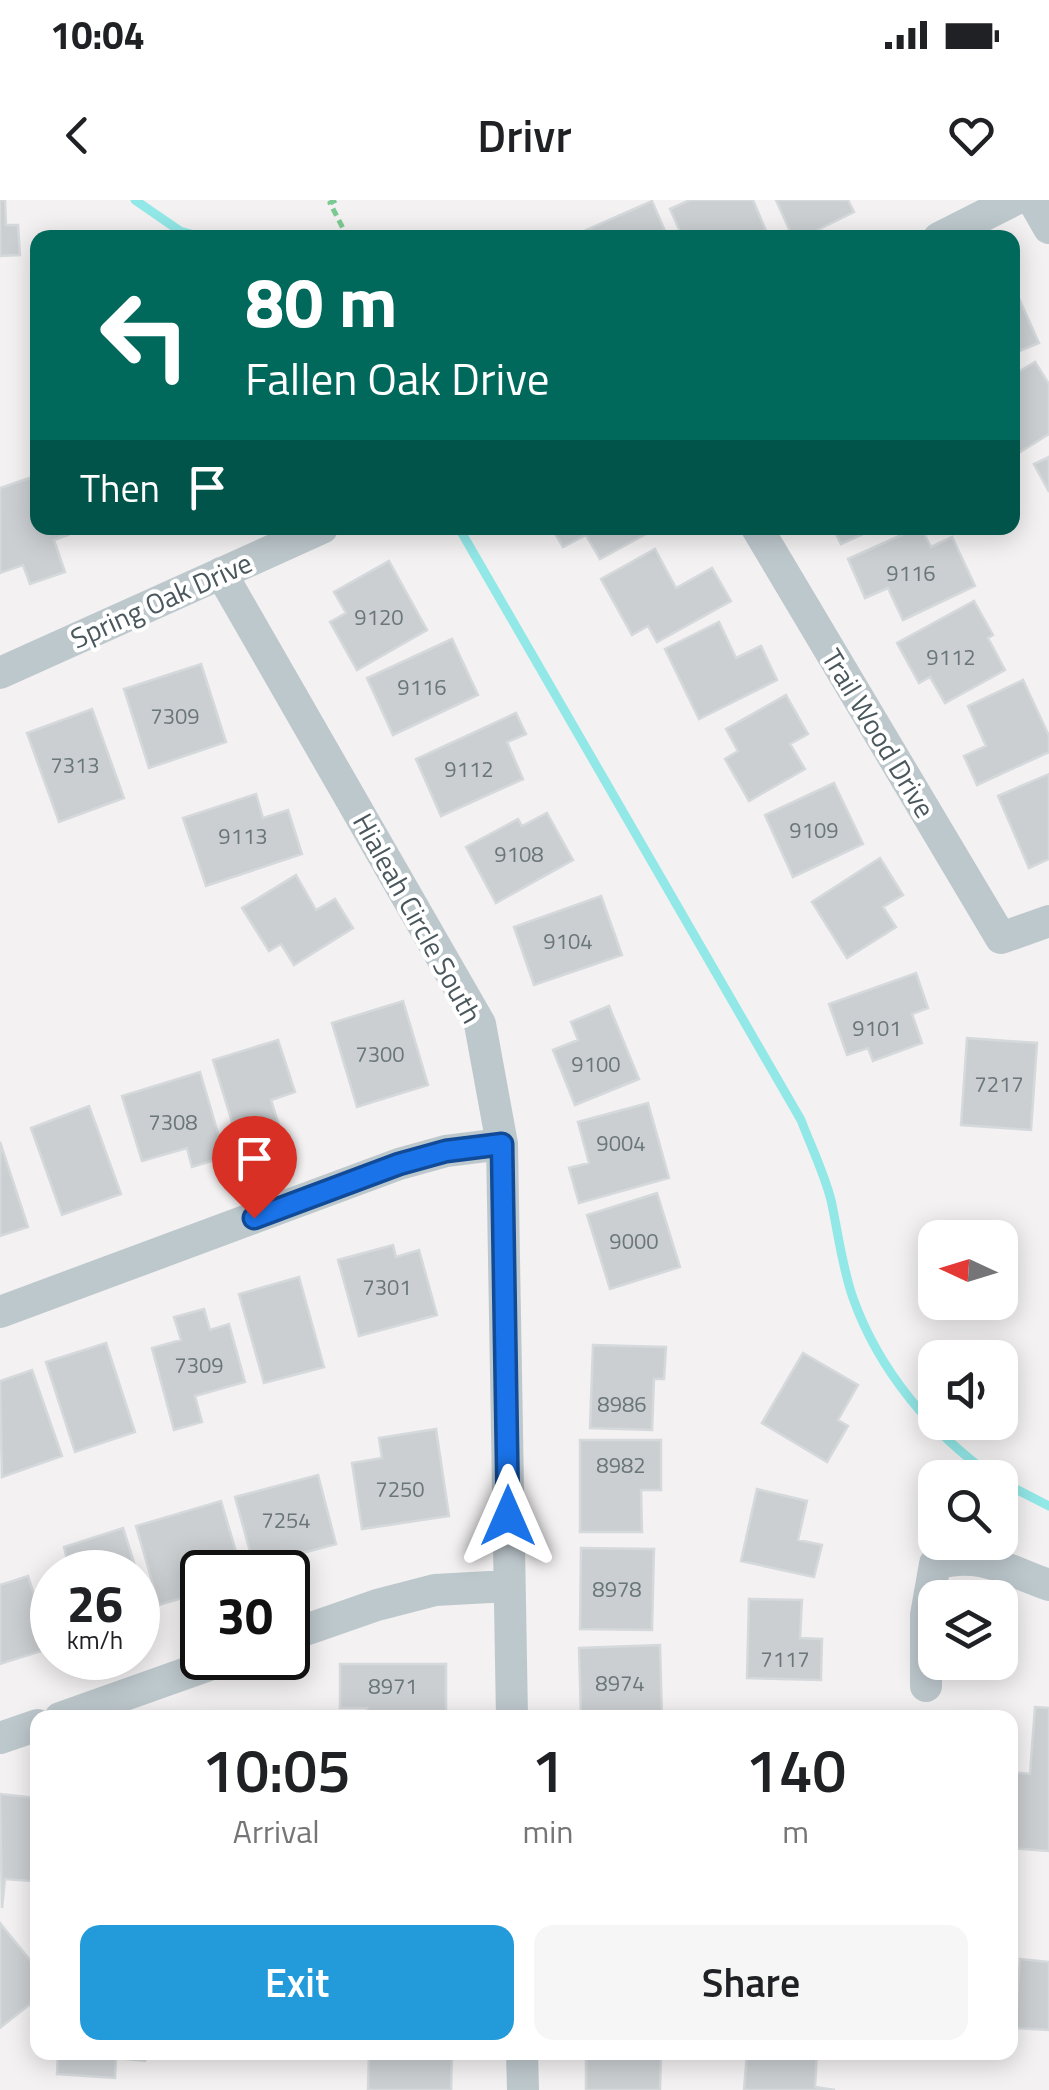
<!DOCTYPE html>
<html lang="en">
<head>
<meta charset="utf-8">
<style>
	body { margin:0; font-family:"Titillium Web",sans-serif; background:#f6f6f6; color:#202124; height:100vh; display:flex; flex-direction:column; font-size:38px; white-space:nowrap }
	* { box-sizing:border-box; margin:0 }
	p { font-size:32px; color:#757577 }
	.icon { flex:none; width:55px; height:55px; fill:none; stroke:currentColor; stroke-width:2; stroke-linecap:round; stroke-linejoin:round }
	.map { position:relative; flex:1; overflow:hidden }
	.details { position:absolute; left:30px; top:1510px; width:988px; height:350px; display:flex; flex-direction:column; background:#fff; border-radius:20px; box-shadow:0 5px 25px #0003 }
	.details>* { flex:none }
	.hud { position:absolute; left:30px; top:30px; width:990px; height:305px; border-radius:20px; box-shadow:0 5px 25px #0003; background:#00695c; color:#fff; overflow:hidden }
	.needle { width:65px; rotate:274deg }
	.fabs { position:absolute; left:918px; top:1020px; display:grid; gap:20px }
	.fabs a { display:grid; place-items:center; width:100px; height:100px; border-radius:20px; background:#fff; box-shadow:0 5px 25px #0003; font-size:50px }
	.speed { position:absolute; left:30px; top:1350px; display:flex; gap:20px; font-size:50px; font-weight:700; text-align:center }
	.speed>* { display:grid; place-content:center; width:130px; height:130px; border-radius:50%; background:#fff; box-shadow:0 5px 25px #0003; line-height:1 }
	.speed small { font-size:25px; font-weight:400 }
	.speed .limit { border:5px solid #111; border-radius:15px; background:#fff; color:#111 }
	.pin { position:absolute; display:grid; place-items:center; width:85px; height:85px; color:#fff; margin:-102px -42px; border-radius:50% 50% 50% 0; rotate:-45deg; box-shadow:0 0 10px #0007 }
	.pin .icon { rotate:45deg }
	.me { position:absolute; width:110px; margin:-55px; rotate:0deg; stroke-linejoin:round; filter:drop-shadow(0 0 8px #0008) }
	.turn { display:flex; align-items:center; gap:35px; height:210px; padding:0 50px; font-size:45px }
	.turn .icon { width:130px; height:130px; stroke-width:2.5 }
	.turn b { display:block; font-size:70px; line-height:85px }
	.then { display:flex; align-items:center; height:95px; padding:0 50px; background:#0003; gap:20px; font-size:38px }
	.eta { display:flex; justify-content:space-evenly; align-items:center; height:170px; text-align:center }
	.eta b { font-size:60px; font-weight:600; line-height:70px }
	.primary-button { display:flex; gap:20px; margin-top:auto; padding:20px 50px }
	.primary-button a { flex:1; height:115px; border-radius:20px; background:#239bdb; color:#fff; font-size:40px; font-weight:600; line-height:115px; text-align:center }
	.primary-button a+a { background:#f6f6f6; color:#202124 }
	.status { display:flex; justify-content:space-between; align-items:center; height:70px; padding:0 50px; background:#fff; direction:ltr }
	.status svg { height:28px; fill:currentColor }
	header { display:flex; justify-content:space-between; align-items:center; height:130px; padding:0 50px; background:#fff; font-size:45px; font-weight:600 }
	.map>svg:first-child { display:block }
	.lines { fill:none; stroke-linecap:round; stroke-linejoin:round }
	.stream { stroke:#92e8e7; stroke-width:9 }
	.building { fill:#cbcfd2; stroke:#d5d9dc; stroke-width:2.5 }
	.path { stroke:#7cca93; stroke-width:5; stroke-dasharray:8 5; stroke-linecap:butt }
	.minor { stroke:#bdc8cd; stroke-width:32 }
	.route-casing { stroke:#114b97; stroke-width:25 }
	.route { stroke:#1a73e8; stroke-width:18 }
	.labels { text-anchor:middle; dominant-baseline:central; stroke-width:8; stroke-linejoin:round; paint-order:stroke }
	.number-label { font-size:22px; fill:#6a767a }
	.street-label { font-size:28px; fill:#4a585d; stroke:#fff }
</style>
</head>
<body>
<div class="status"><b>10:04</b><svg viewBox="0 0 49 12"><path d="M0 12V9h3v3zM5 12V6h3v6zM10 12V3h3v9zM15 12V0h3v12zM26 1h20v11H26zM47 4h2v5h-2z"/></svg></div>
<header><svg class="icon" aria-label="back" viewBox="0 0 24 24"><path d="M15 5l-7 7 7 7"/></svg>Drivr<svg class="icon" aria-label="heart" viewBox="0 0 24 24"><path d="M12 20l-8-8c-3-5 5-10 8-4 3-6 11-1 8 4z"/></svg></header>
<div class="map">
<svg width="1049" height="1890" viewBox="0 0 1049 1890">
	<rect width="100%" height="100%" fill="#f3f1f1"/>
	<g class="lines">
		<!-- stream -->
		<path class="stream" d="M 135,0 L 180,31 L 205,38
			M 459,328 L 801,920 C 811,946 824,973 831,1000 C 838,1032 842,1067 853,1098 C 879,1171 932,1234 995,1278
			M 1000,1281 L 1049,1306"/>
	</g>
	<!-- building -->
	<path class="building" d="M 0,0 L 5,0 L 6,25 L 18,25 L 20,55 L 0,56 Z
		M 690,0 L 753,0 L 769,38 L 683,38 L 670,9 Z
		M 776,0 L 848,0 L 854,12 L 801,38 L 793,38 Z
		M 652,1 L 668,38 L 590,38 L 586,30 Z
		M 1012,83 L 1039,143 L 1012,154 Z
		M 1035,162 L 1049,184 L 1049,234 L 1020,252 L 1012,239 L 1012,176 Z
		M 1049,257 L 1049,292 L 1034,264 Z
		M 38,275 L 38,328 L 65,328 L 68,335 L 54,340 L 65,372 L 30,384 L 23,365 L 0,373 L 0,288 Z
		M 552,328 L 657,328 L 600,359 L 586,335 L 563,347 Z
		M 833,328 L 876,328 L 841,344 Z
		M 917,328 L 921,328 L 931,347 L 952,337 L 975,386 L 903,420 L 888,388 L 865,398 L 848,359 Z
		M 655,349 L 676,388 L 712,368 L 731,401 L 657,442 L 648,426 L 632,435 L 601,379 Z
		M 389,361 L 427,430 L 357,470 L 330,422 L 346,413 L 334,392 Z
		M 974,401 L 993,435 L 988,438 L 1005,470 L 945,503 L 930,477 L 919,483 L 897,443 Z
		M 719,422 L 736,458 L 761,446 L 777,480 L 699,519 L 665,449 Z
		M 452,439 L 478,495 L 393,535 L 367,478 Z
		M 201,464 L 226,542 L 149,568 L 124,489 Z
		M 1023,480 L 1049,536 L 1049,552 L 977,585 L 964,556 L 986,546 L 968,506 Z
		M 786,495 L 808,534 L 790,544 L 805,569 L 749,601 L 725,559 L 738,551 L 726,529 Z
		M 92,509 L 124,598 L 59,622 L 27,533 Z
		M 516,513 L 526,534 L 507,542 L 523,579 L 441,616 L 416,559 Z
		M 1049,574 L 1049,659 L 1029,668 L 998,596 Z
		M 834,583 L 863,644 L 793,677 L 765,615 Z
		M 256,594 L 263,618 L 288,610 L 302,654 L 206,686 L 183,618 Z
		M 547,613 L 573,660 L 496,703 L 466,647 L 518,619 L 522,626 Z
		M 880,658 L 903,695 L 883,707 L 896,727 L 847,758 L 812,702 Z
		M 296,675 L 316,710 L 335,699 L 353,728 L 294,765 L 281,744 L 269,751 L 242,708 Z
		M 601,696 L 622,755 L 534,785 L 514,727 Z
		M 916,773 L 928,808 L 912,814 L 922,843 L 873,861 L 868,848 L 847,855 L 829,804 Z
		M 403,801 L 428,885 L 357,907 L 332,823 Z
		M 609,806 L 639,879 L 575,905 L 553,850 L 578,840 L 571,822 Z
		M 967,838 L 1037,843 L 1031,930 L 961,925 Z
		M 278,840 L 295,892 L 271,900 L 282,935 L 240,948 L 213,860 Z
		M 200,872 L 225,957 L 192,967 L 187,948 L 142,961 L 122,896 Z
		M 648,903 L 669,978 L 579,1003 L 569,968 L 589,963 L 578,922 Z
		M 89,906 L 121,994 L 62,1015 L 31,928 Z
		M 0,942 L 28,1027 L 0,1036 Z
		M 657,993 L 680,1067 L 610,1089 L 587,1015 Z
		M 393,1045 L 396,1057 L 419,1050 L 437,1115 L 359,1136 L 338,1060 Z
		M 299,1077 L 324,1167 L 264,1183 L 239,1094 Z
		M 204,1109 L 210,1130 L 229,1124 L 245,1182 L 195,1196 L 202,1222 L 174,1230 L 152,1148 L 181,1140 L 174,1117 Z
		M 106,1143 L 135,1232 L 75,1252 L 46,1162 Z
		M 593,1145 L 666,1147 L 664,1179 L 654,1179 L 652,1230 L 590,1228 Z
		M 803,1153 L 858,1185 L 838,1220 L 848,1226 L 827,1262 L 762,1223 Z
		M 32,1170 L 62,1256 L 2,1277 L 0,1181 Z
		M 436,1229 L 449,1316 L 362,1329 L 352,1263 L 382,1258 L 379,1238 Z
		M 580,1240 L 661,1240 L 661,1290 L 641,1290 L 642,1332 L 580,1332 Z
		M 318,1275 L 336,1344 L 254,1366 L 235,1297 Z
		M 757,1289 L 807,1301 L 798,1340 L 822,1345 L 814,1377 L 741,1361 Z
		M 221,1301 L 242,1372 L 202,1372 L 202,1392 L 159,1405 L 136,1326 Z
		M 123,1328 L 137,1372 L 70,1372 L 64,1347 Z
		M 581,1348 L 654,1349 L 652,1430 L 580,1429 Z
		M 138,1375 L 150,1416 L 138,1420 Z
		M 28,1376 L 51,1448 L 0,1464 L 0,1385 Z
		M 749,1399 L 802,1400 L 800,1438 L 822,1439 L 821,1480 L 747,1478 Z
		M 660,1445 L 662,1518 L 581,1518 L 579,1448 Z
		M 340,1464 L 446,1464 L 446,1518 L 367,1518 L 367,1508 L 340,1508 Z
		M 1035,1507 L 1049,1508 L 1049,1651 L 1010,1648 L 1010,1572 L 1030,1574 Z
		M 0,1594 L 38,1598 L 32,1681 L 5,1679 L 2,1708 Z
		M 0,1723 L 38,1770 L 38,1798 L 0,1828 Z
		M 1020,1759 L 1049,1762 L 1049,1830 L 1015,1828 Z
		M 58,1852 L 146,1852 L 145,1861 L 116,1858 L 115,1878 L 57,1874 Z
		M 369,1852 L 452,1852 L 451,1890 L 368,1890 Z
		M 747,1852 L 817,1852 L 815,1887 L 835,1890 L 744,1890 Z
		M 586,1855 L 661,1855 L 660,1890 L 586,1890 Z"/>
	<g class="lines">
		<!-- path -->
		<path class="path" d="M 336,0 L 330,3 L 348,38"/>
		<!-- minor -->
		<path class="minor" d="M 1033,0 L 1049,28
			M 939,38 L 1014,0
			M 757,328 L 1001,738 L 1049,721
			M 221,373 L 480,824 L 502,944 L 512,1518
			M 0,473 L 322,328
			M 0,1112 L 399,964 L 446,951 L 502,944
			M 288,1436 L 377,1405 L 435,1390 L 508,1386
			M 926,1486 L 926,1415 L 935,1364 C 981,1351 1006,1370 1049,1385
			M 60,1518 L 229,1458
			M 0,1538 L 38,1525
			M 522,1852 L 523,1890"/>
	</g>
	<g class="lines">
		<!-- route casing -->
		<g class="route-casing">
			<path id="route" d="M 254,1018 L 399,964 L 446,951 L 502,944 L 508,1316"/>
		</g>
		<!-- route -->
		<use href="#route" class="route"/>
	</g>
	<g class="labels">
		<!-- number labels -->
		<g class="number-label">
			<text x="911" y="373">9116</text>
			<text x="379" y="417">9120</text>
			<text x="951" y="457">9112</text>
			<text x="422" y="487">9116</text>
			<text x="175" y="516">7309</text>
			<text x="75" y="565">7313</text>
			<text x="469" y="569">9112</text>
			<text x="814" y="630">9109</text>
			<text x="243" y="636">9113</text>
			<text x="519" y="654">9108</text>
			<text x="568" y="741">9104</text>
			<text x="877" y="828">9101</text>
			<text x="380" y="854">7300</text>
			<text x="596" y="864">9100</text>
			<text x="999" y="884">7217</text>
			<text x="173" y="922">7308</text>
			<text x="621" y="943">9004</text>
			<text x="634" y="1041">9000</text>
			<text x="387" y="1087">7301</text>
			<text x="199" y="1165">7309</text>
			<text x="622" y="1204">8986</text>
			<text x="621" y="1265">8982</text>
			<text x="400" y="1289">7250</text>
			<text x="286" y="1320">7254</text>
			<text x="617" y="1389">8978</text>
			<text x="785" y="1459">7117</text>
			<text x="620" y="1483">8974</text>
			<text x="393" y="1486">8971</text>
		</g>
		<!-- street labels -->
		<g class="street-label">
			<text transform="translate(161 400) rotate(-24)">Spring Oak Drive</text>
			<text transform="translate(879 533) rotate(59)">Trail Wood Drive</text>
			<text transform="translate(418 718) rotate(61)">Hialeah Circle South</text>
		</g>
	</g>
</svg>
<div class="fabs">
<a><svg class="needle" viewBox="-14 -14 28 28"><path d="M0-13l5 13h-10z" fill="#e53935"/><path d="M0 13l5-13h-10z" fill="#757577"/></svg></a>
<a><svg class="icon" aria-label="sound" viewBox="0 0 24 24"><path d="M4 9h4l5-4v14l-5-4H4zM17 9q2 3 0 6"/></svg></a>
<a><svg class="icon" aria-label="search" viewBox="0 0 24 24"><circle cx="10" cy="10" r="6"/><path d="M15 15l6 6"/></svg></a>
<a><svg class="icon" aria-label="layers" viewBox="0 0 24 24"><path d="M12 4l9 5-9 5-9-5zM3 14l9 5 9-5"/></svg></a>
</div>
<div class="speed"><div>26<small>km/h</small></div><div class="limit">30</div></div>
<div class="pin" style="left:254px;top:1018px;background:#d93025"><svg class="icon" aria-label="arrive" viewBox="0 0 24 24"><path d="M6 21V4h12l-3 4 3 4H6"/></svg></div>
<svg class="me" style="left:508px;top:1316px" viewBox="-20 -20 40 40"><path d="M0-17L14 15 0 8-14 15z" fill="#1a73e8" stroke="#fff" stroke-width="4"/></svg>
<div class="hud">
<div class="turn"><svg class="icon" aria-label="left" viewBox="0 0 24 24"><path d="M17 20v-9H6M10 6l-5 5 5 5"/></svg><div><b>80 m</b>Fallen Oak Drive</div></div>
<div class="then">Then<svg class="icon" aria-label="arrive" viewBox="0 0 24 24"><path d="M6 21V4h12l-3 4 3 4H6"/></svg></div>
</div>
<section class="details">
<div class="eta">
<div><b>10:05</b><p>Arrival</p></div>
<div><b>1</b><p>min</p></div>
<div><b>140</b><p>m</p></div>
</div>
<div class="primary-button"><a>Exit</a><a>Share</a></div>
</section>
</div>
</body>
</html>
